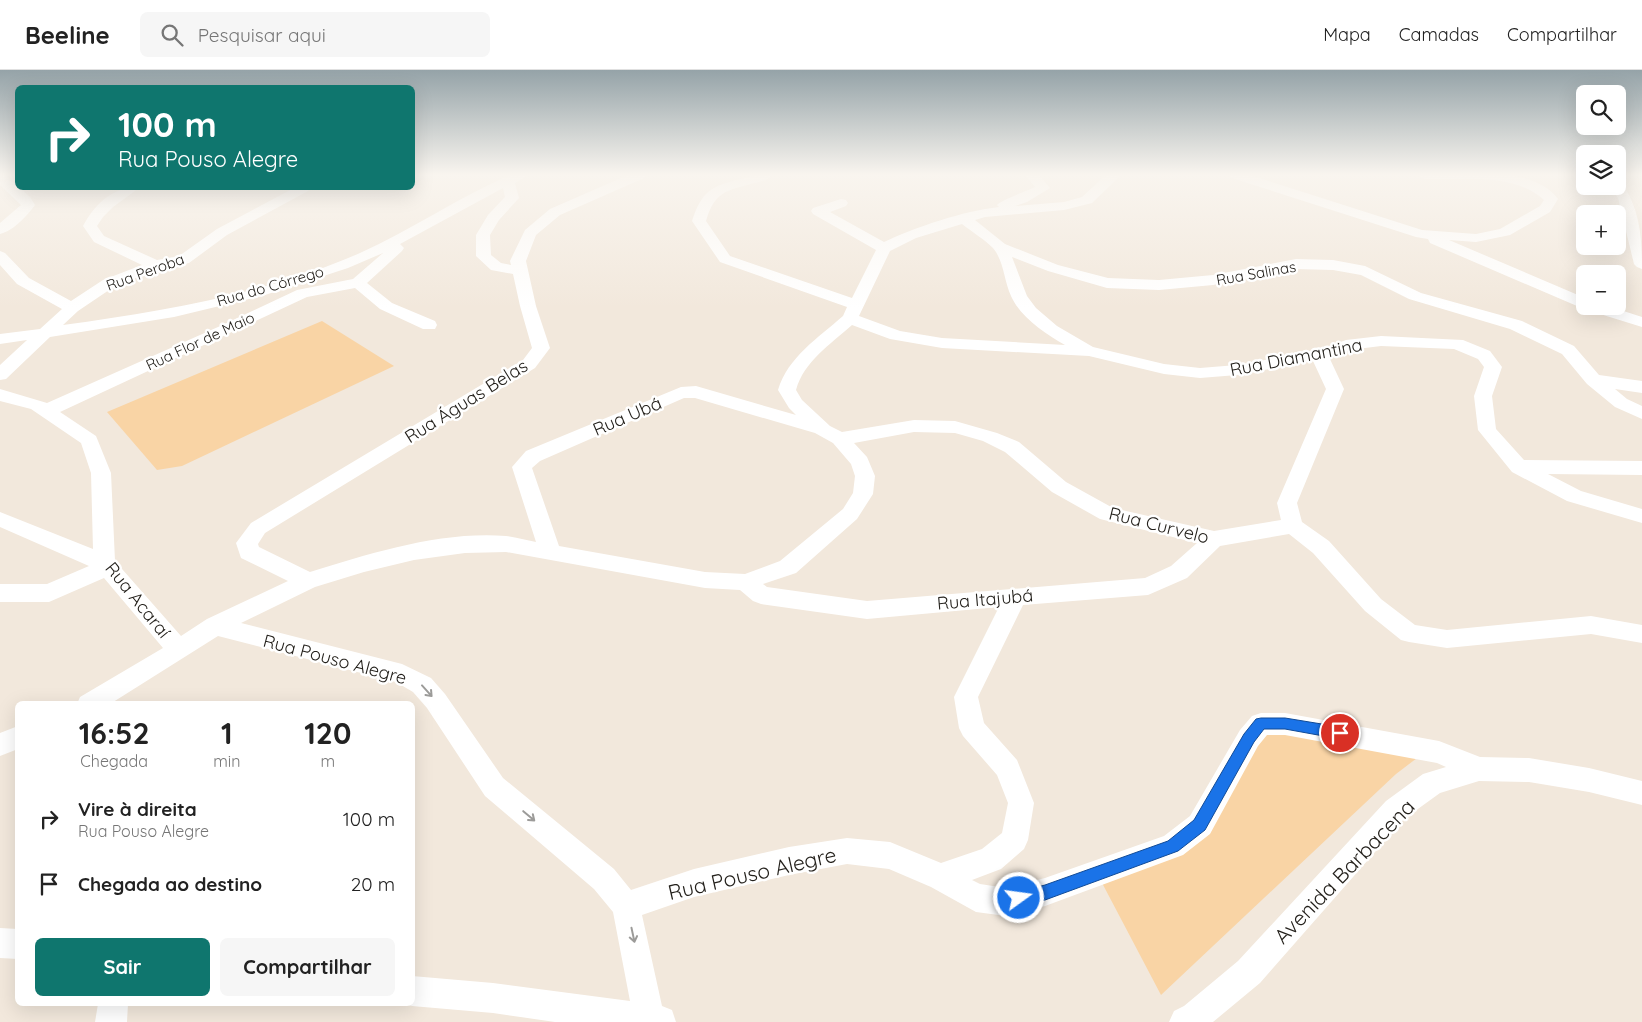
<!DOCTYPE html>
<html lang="pt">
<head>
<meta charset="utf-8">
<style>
	body { margin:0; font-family:Quicksand,sans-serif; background:#f6f6f6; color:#222; height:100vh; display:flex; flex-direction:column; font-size:19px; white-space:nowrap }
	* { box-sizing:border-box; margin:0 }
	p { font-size:16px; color:#767676 }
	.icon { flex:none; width:28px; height:28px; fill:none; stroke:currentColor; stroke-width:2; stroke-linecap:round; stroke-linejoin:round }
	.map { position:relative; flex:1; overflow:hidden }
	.sheet { position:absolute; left:15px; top:631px; width:400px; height:305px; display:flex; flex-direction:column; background:#fff; border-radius:8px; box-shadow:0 5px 20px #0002 }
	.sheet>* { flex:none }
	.banner { position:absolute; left:15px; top:15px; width:400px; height:105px; border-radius:8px; box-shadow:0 5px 20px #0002; background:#0f766e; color:#fff; overflow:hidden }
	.controls { position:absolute; left:1576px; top:15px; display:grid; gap:10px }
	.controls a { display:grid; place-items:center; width:50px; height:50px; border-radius:8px; background:#fff; box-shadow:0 5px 20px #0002; font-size:25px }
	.pin { position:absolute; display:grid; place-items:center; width:42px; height:42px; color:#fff; margin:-21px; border:2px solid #fff; border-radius:50%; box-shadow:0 1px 5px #0007 }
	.me { position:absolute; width:55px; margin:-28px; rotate:76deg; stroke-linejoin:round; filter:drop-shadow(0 0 4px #0008) }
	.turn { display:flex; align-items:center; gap:18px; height:105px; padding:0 20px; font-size:22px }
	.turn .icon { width:65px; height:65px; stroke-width:2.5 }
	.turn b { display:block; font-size:35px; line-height:42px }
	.eta { display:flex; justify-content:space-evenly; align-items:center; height:85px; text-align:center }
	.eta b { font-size:30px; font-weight:800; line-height:35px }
	.action { display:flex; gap:10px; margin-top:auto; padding:10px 20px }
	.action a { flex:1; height:58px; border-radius:8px; background:#0f766e; color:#fff; font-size:20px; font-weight:800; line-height:58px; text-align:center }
	.action a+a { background:#f6f6f6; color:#222 }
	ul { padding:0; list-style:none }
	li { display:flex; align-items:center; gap:15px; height:65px; padding:0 20px }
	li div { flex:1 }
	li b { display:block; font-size:19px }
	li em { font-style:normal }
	header { display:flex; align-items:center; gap:30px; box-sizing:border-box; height:70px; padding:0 25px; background:#fff; border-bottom:1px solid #e0e0e0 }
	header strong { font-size:24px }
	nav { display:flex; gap:28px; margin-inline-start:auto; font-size:18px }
	.search { width:350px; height:45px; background:#f6f6f6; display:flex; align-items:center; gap:12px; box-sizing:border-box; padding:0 18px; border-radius:8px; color:#767676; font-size:19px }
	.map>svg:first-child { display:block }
	.green { fill:#f9d4a5 }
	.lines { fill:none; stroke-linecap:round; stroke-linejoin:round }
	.minor { fill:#fff; fill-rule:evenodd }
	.oneway { stroke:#9c9b99 }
	.route { fill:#1a73e8; stroke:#114b97 }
	.labels { text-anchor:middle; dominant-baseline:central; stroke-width:5; stroke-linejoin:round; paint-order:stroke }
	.far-street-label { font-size:15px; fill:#24211c; stroke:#fff }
	.street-label { font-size:18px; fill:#24211c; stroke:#fff }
	.near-street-label { font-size:21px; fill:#24211c; stroke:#fff }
</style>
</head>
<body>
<header>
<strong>Beeline</strong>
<div class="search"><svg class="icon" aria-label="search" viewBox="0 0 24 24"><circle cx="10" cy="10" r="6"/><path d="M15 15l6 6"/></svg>Pesquisar aqui</div>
<nav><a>Mapa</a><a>Camadas</a><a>Compartilhar</a></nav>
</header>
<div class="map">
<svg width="1642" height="952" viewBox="0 0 1642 952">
	<rect width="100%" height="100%" fill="#f2e8dc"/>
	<!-- green -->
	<path class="green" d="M 322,251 L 394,296 L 182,396 L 157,400 L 107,342 Z
		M 1263,655 L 1417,688 L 1396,704 L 1161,925 L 1101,811 L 1171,788 Z"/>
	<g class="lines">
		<!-- minor -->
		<path class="minor" d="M 0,105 L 5,105 L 30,127 L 35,135 C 27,146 13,161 0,164 L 0,153 L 21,135 L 0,115 Z
			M 510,105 L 528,105 L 515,113 L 519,128 L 499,150 L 490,165 L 491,185 L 501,193 L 511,195 L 510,191 L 525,160 L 550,139 L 628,105 L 646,105 L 644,108 L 560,145 L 536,165 L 526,191 L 536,236 L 550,278 L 535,298 L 265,463 L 258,474 L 259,477 L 310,502 C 372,483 440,461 506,466 C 516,467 526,470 536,472 L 512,397 L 526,381 L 681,317 L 696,316 L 796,345 L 789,338 L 778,320 C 788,287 818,268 843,246 L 847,237 L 720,192 L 692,151 C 702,121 711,116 741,109 C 752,106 761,104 772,105 C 768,110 761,112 754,113 C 726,121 715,121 706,151 L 730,186 L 852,228 L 876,180 L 813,144 L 811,141 L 813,138 L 841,129 L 846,130 L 848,133 L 846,136 L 830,142 L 884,172 C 916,157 963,141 999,137 L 997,135 C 1001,130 1027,121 1035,117 L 1025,105 L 1039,105 L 1050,118 L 1027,132 L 1015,136 L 1064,132 L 1082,127 L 1106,105 L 1121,105 L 1092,133 L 1064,140 L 985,147 L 975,150 L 1005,174 L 1058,195 L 1108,208 L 1159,210 L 1213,205 L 1296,189 L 1333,190 L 1365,196 L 1421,223 L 1522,251 L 1574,276 L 1599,305 L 1642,311 L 1642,323 L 1615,319 L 1627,329 L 1642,336 L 1642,349 L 1615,337 L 1587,314 L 1562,284 L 1510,259 L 1409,229 L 1361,205 L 1333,200 L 1296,199 L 1213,215 L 1159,220 L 1107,218 L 1048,201 L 1012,187 L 1027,226 L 1036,238 L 1057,256 L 1093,277 L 1164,294 L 1200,298 L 1237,295 L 1315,281 L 1346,270 L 1381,266 L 1463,270 L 1490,281 L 1502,297 L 1492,326 L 1496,359 L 1524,390 L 1642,391 L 1642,405 L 1548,404 L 1581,421 L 1642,439 L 1642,453 L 1567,431 L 1512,402 L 1478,360 L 1474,326 L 1484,297 L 1478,289 L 1454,279 L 1381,276 L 1349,280 L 1329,287 L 1344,319 L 1297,433 L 1302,452 L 1329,471 L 1381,529 L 1415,555 L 1447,560 L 1591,546 L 1642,555 L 1642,573 L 1591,564 L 1447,578 L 1409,572 L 1401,570 L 1365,541 L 1313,483 L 1289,464 L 1220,476 L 1187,508 L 1148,525 L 1023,535 L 978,627 L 984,653 L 1017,690 L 1034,733 L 1028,770 L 1024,779 L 1001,799 L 972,810 L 980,814 L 1006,818 L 1045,808 L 1164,766 L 1190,746 L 1240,660 L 1252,646 L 1261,643 L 1285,643 L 1439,671 L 1480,687 L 1529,688 L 1589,698 L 1642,711 L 1642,735 L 1589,722 L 1529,712 L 1479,711 L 1440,723 L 1404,749 L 1260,913 L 1213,952 L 1169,952 L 1174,941 L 1184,936 L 1238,891 L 1386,731 L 1423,704 L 1446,697 L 1437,693 L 1285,665 L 1267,665 L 1258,676 L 1210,764 L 1183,785 L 1045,836 L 1006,846 L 976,842 L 931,817 L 889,799 L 847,794 L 789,805 L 694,827 L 642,845 L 662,936 L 672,940 L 676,952 L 555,952 L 493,943 L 412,936 L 406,934 L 412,934 L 412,906 L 493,913 L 630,931 L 613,842 L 594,819 L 485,726 L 427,638 L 413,622 L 396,612 L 218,566 L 110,634 L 77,634 L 80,627 L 163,578 L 104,508 L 49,532 L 0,532 L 0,514 L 47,514 L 89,496 L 0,457 L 0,442 L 93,479 L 91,403 L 81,373 L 31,339 L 0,331 L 0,319 L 47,333 L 218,257 L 297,220 L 353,209 L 383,183 L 348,198 L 265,225 L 174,247 L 50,267 L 6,309 L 0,310 L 0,295 L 27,270 L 0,274 L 0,264 L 40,259 L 62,239 L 17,214 L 0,195 L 0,181 L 5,183 L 29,208 L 71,231 L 103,210 L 142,195 L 94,172 L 83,156 C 94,135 114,115 139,118 L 113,137 L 103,147 L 97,156 L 104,166 L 157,190 L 179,186 L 217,159 L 294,118 L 310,118 L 308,121 L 227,165 L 189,193 L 159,199 L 115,216 L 78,241 L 63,255 C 163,241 267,224 360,183 C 411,160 459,127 510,105 ZM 503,118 L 505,127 L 488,145 L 476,165 L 476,186 L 491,200 L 513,204 L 520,236 L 532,278 L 523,290 L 251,453 L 236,473 L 241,488 L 288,511 L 207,549 L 181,566 L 115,491 L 111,403 L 96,366 L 60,342 L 307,227 L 355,218 L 380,239 L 423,259 L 435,259 L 437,255 L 435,251 L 392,233 L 367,213 L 402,181 L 404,178 L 400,174 ZM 962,154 C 972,162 984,169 993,178 C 1004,191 1004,211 1011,226 C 1021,248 1045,263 1065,275 L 942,268 L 900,261 L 859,246 L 890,181 L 916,168 ZM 852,255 L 890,269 L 942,278 L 1089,286 L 1164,304 L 1200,308 L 1237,305 L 1313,291 L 1326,319 L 1277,433 L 1281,450 L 1214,461 L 1113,438 L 1066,412 L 1019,372 L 997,363 L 955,351 L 914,350 L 842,362 L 830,356 L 802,330 L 796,320 C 804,291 831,274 852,255 ZM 684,328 L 695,328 L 815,363 L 833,373 L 851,394 L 855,406 L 853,423 L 843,439 L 780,491 L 745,504 L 705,502 L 559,476 L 532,398 L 540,391 ZM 914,362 L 955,363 L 983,371 L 1005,382 L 1052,422 L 1100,449 L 1197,473 L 1171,496 L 1145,508 L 867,531 L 767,517 L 763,514 L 796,503 L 857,449 L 873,424 L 875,406 L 867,387 L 854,373 ZM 506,482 L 705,518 L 740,520 L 753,531 L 761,534 L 867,549 L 999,537 L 954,627 L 959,658 L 963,666 L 997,705 L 1008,733 L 1002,763 L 982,779 L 941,793 L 890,772 L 847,768 L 789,777 L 694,799 L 631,820 L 614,799 L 503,708 L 445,624 L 431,608 L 402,594 L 241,553 L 315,517 L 364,502 L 414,490 L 465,483 Z
			M 1230,105 L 1250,105 L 1422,160 L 1476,164 L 1500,159 L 1540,136 L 1544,130 C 1513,102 1465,110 1426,109 L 1421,108 L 1419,105 C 1458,105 1533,94 1558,129 L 1550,142 L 1510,165 L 1476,172 L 1449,170 L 1585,228 L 1585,236 L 1608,236 L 1642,247 L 1642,257 L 1584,239 L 1430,173 L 1428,169 L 1416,167 L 1232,108 Z
			M 1618,112 L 1622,113 C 1640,140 1642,167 1642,199 L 1637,197 L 1634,194 L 1618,128 L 1610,116 L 1618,116 Z
			M 18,656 L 18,679 L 0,686 L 0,663 Z
			M 0,858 L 18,859 L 18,889 L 0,888 Z
			M 98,934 L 128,934 L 127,952 L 95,952 Z"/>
	</g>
	<!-- one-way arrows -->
	<defs><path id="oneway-shaft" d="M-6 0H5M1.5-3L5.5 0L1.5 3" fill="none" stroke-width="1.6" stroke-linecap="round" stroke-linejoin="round" transform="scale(1.25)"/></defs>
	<g class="oneway">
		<use href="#oneway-shaft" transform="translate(427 621) rotate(48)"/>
		<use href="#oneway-shaft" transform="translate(529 746) rotate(40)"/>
		<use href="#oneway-shaft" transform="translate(633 865) rotate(78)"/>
	</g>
	<!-- sky -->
	<linearGradient id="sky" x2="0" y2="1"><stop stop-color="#95a3a8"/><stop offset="0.44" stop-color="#f9f5ef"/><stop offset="1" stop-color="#f9f5ef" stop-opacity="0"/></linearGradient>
	<rect width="1642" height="238" fill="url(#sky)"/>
	<!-- route -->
	<path class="route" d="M 1261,648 L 1285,648 L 1340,657 L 1345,659 L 1347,663 L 1345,667 L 1340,669 L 1285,659 L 1264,659 L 1254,672 L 1205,760 L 1178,781 L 1045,830 L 1019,836 L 1014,834 L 1012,828 L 1014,823 L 1045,815 L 1168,771 L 1194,750 L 1244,664 L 1256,649 Z"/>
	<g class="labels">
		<!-- far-street labels -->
		<g class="far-street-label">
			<text transform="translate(145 202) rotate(-20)">Rua Peroba</text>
			<text transform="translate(1256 203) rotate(-10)">Rua Salinas</text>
			<text transform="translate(270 216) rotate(-16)">Rua do Córrego</text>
			<text transform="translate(200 271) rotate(-25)">Rua Flor de Maio</text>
		</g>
		<!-- street labels -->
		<g class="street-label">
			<text transform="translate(1296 287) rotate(-11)">Rua Diamantina</text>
			<text transform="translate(466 331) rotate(-32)">Rua Águas Belas</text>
			<text transform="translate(627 346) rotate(-23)">Rua Ubá</text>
			<text transform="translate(1159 455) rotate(14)">Rua Curvelo</text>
			<text transform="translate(985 529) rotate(-5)">Rua Itajubá</text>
			<text transform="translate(138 530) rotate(51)">Rua Acaraí</text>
			<text transform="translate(335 589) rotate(15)">Rua Pouso Alegre</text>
		</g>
		<!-- near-street labels -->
		<g class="near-street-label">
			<text transform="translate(1344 801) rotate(-46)">Avenida Barbacena</text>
			<text transform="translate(752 803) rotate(-13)">Rua Pouso Alegre</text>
		</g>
	</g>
</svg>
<div class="controls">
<a><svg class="icon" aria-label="search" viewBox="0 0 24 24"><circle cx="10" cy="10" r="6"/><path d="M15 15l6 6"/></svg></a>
<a><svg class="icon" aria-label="layers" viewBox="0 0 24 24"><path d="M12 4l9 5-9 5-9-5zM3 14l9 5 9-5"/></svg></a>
<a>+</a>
<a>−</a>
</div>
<div class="pin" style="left:1340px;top:663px;background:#d93025"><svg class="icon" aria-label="arrive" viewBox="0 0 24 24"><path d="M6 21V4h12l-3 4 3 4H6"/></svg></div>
<svg class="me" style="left:1019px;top:828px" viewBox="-20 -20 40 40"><circle r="17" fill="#1a73e8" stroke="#fff" stroke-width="3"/><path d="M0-11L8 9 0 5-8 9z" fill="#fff"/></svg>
<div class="banner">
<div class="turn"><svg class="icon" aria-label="right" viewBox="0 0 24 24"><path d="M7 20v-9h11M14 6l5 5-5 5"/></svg><div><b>100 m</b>Rua Pouso Alegre</div></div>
</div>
<section class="sheet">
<div class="eta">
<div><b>16:52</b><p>Chegada</p></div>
<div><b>1</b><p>min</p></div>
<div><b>120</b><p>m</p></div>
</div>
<ul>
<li><svg class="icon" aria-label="right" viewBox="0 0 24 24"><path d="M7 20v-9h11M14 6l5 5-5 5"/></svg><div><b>Vire à direita</b><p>Rua Pouso Alegre</p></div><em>100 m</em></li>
<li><svg class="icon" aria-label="arrive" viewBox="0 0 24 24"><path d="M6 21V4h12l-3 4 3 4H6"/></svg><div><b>Chegada ao destino</b></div><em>20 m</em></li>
</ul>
<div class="action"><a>Sair</a><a>Compartilhar</a></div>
</section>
</div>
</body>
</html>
